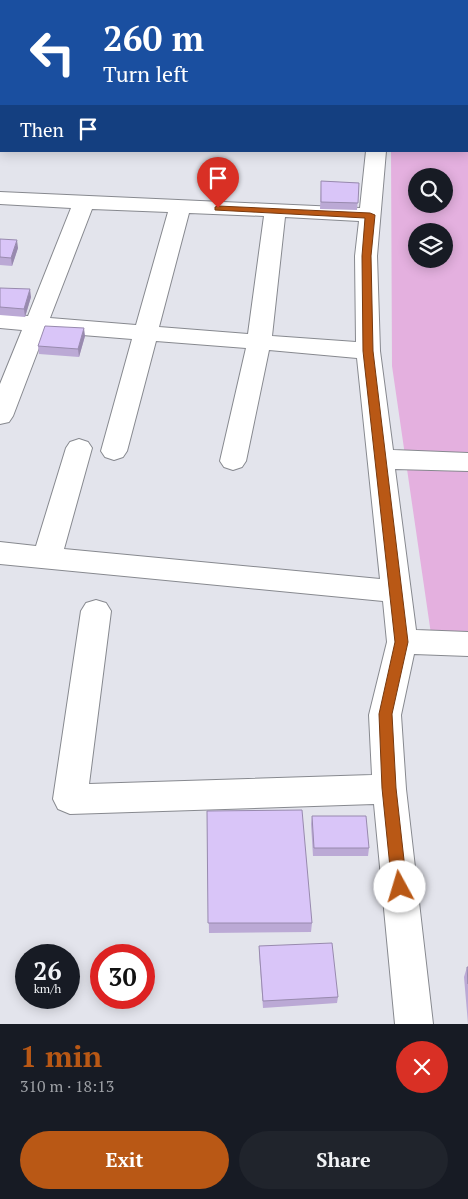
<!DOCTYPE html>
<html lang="en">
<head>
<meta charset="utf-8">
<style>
	body { margin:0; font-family:"PT Serif",serif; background:#20242c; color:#f1f3f6; height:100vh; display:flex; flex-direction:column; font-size:19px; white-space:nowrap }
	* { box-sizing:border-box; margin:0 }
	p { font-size:16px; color:#9ea1a6 }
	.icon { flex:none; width:28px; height:28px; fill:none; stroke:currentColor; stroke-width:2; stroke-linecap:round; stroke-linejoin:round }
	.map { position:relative; height:1024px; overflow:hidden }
	.drawer { display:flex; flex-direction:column; background:#171b24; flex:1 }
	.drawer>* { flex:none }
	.guide { position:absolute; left:0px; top:0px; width:469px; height:152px; box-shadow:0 2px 12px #0003; background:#1a4fa0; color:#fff; overflow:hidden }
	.fabs { position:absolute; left:408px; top:168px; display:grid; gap:10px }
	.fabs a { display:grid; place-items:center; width:45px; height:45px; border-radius:50%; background:#171b24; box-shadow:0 2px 12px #0003; font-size:25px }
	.speed { position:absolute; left:15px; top:944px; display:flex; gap:10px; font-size:25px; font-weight:700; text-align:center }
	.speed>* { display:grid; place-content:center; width:65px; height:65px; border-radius:50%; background:#171b24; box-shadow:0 2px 12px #0003; line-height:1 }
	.speed small { font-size:12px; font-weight:400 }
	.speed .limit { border:8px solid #d22; background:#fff; color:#111 }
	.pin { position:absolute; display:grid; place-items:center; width:42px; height:42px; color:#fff; margin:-51px -21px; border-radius:50% 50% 50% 0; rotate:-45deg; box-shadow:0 0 5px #0007 }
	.pin .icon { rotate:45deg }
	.me { position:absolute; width:55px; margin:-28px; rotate:354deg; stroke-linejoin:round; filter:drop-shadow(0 0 4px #0008) }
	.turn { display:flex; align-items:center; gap:18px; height:105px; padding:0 20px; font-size:22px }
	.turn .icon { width:65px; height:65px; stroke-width:2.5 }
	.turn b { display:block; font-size:35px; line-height:42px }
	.then { display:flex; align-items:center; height:48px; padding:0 20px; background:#0003; gap:10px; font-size:19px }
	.round { display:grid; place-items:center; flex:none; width:52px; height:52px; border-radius:26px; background:#20242c }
	.headline { display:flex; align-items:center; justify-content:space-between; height:85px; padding:0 20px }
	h1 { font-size:30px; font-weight:800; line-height:38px; color:#b95815 }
	.cta { display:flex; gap:10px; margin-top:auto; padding:10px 20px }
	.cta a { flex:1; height:58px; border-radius:30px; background:#b95815; color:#fff; font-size:20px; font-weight:800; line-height:58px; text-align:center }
	.cta a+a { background:#20242c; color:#f1f3f6 }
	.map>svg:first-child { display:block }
	.green { fill:#e4b0df; fill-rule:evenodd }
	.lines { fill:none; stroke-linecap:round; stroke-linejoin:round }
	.minor-casing { stroke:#87898f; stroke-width:2 }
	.minor { fill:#fff; fill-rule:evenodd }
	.wall { fill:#bba9d5 }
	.shaded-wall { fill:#988aae }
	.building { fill:#d9c5f8; stroke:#988aae }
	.route { fill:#b95815; stroke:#78390e }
</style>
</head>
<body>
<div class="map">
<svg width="468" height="1024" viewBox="0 0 468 1024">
	<rect width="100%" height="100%" fill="#e3e4ec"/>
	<!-- green -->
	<path class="green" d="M 468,51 L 468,633 L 431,634 L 392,366 L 391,151 L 468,151 ZM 416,176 L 444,176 L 444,204 L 416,204 ZM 416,231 L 444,231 L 444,259 L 416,259 Z"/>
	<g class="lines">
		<!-- minor casing -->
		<g class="minor-casing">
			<path id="minor" d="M 364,0 L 380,0 L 380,1 L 364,1 Z
				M 0,45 L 1,45 L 1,55 L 0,55 Z
				M 1,81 L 1,94 L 0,95 L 0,82 Z
				M 0,132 L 1,132 L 1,144 L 0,144 Z
				M 366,151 L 386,151 L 377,256 L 380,351 L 393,450 L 468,453 L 468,471 L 395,469 L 416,630 L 468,632 L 468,656 L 414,654 L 401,715 L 406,789 L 433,1024 L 395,1024 L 374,804 L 70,814 L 58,809 L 53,799 L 81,611 L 86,603 L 96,600 L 106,603 L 111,611 L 89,784 L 372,775 L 369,715 L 387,642 L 383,601 L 0,564 L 0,542 L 36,546 L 66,448 L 70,442 L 79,439 L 88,442 L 92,448 L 64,549 L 380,579 L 357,358 L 269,350 L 246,461 L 242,467 L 233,470 L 224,467 L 220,461 L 246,348 L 156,341 L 127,451 L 123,457 L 114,460 L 105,457 L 101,451 L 132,339 L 45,332 L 13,416 L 9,422 L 0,424 L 0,384 L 22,330 L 0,328 L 0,314 L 28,316 L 71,208 L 0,204 L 0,192 L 360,208 ZM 92,209 L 168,212 L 136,325 L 50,318 ZM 189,213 L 264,216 L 248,334 L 159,327 ZM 285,217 L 359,221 L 355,256 L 356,342 L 272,336 Z"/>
		</g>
		<!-- minor -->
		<use href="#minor" class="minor"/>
	</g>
	<!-- wall -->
	<path class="wall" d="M 229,0 L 260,0 L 259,1 L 229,1 Z
		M 321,181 L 359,183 L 357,210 L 320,209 Z
		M 0,239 L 18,248 L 12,266 L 0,265 Z
		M 0,288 L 31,297 L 25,317 L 0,315 Z
		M 85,336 L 79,357 L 39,354 L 38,346 Z
		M 207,811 L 312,923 L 311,932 L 209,933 Z
		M 312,816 L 369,848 L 368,856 L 313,856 L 311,824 Z
		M 259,946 L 338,997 L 337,1003 L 263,1008 L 259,953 Z
		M 467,967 L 468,967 L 468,1024 L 464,977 Z"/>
	<!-- shaded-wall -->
	<path class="shaded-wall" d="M 17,240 L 18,248 L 12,266 L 11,258 Z
		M 30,289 L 31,297 L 25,317 L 24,309 Z
		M 84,328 L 85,336 L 79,357 L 78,349 Z"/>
	<!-- building -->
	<path class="building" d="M 321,181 L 359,183 L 358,203 L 321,202 Z
		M 0,239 L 17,240 L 11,258 L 0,257 Z
		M 0,288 L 30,289 L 24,309 L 0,307 Z
		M 45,326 L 84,328 L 78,349 L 38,346 Z
		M 302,810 L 312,923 L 208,923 L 207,811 Z
		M 312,816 L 366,816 L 369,848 L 314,848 Z
		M 332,943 L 338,997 L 263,1001 L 259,946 Z
		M 467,967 L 468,967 L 468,984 Z"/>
	<!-- route -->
	<path class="route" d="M 218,206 L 370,213 L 375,215 L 371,256 L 373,351 L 408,642 L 392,714 L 396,788 L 407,887 L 405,891 L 400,893 L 395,891 L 392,887 L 382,788 L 379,714 L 395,642 L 363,351 L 362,256 L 365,218 L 215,210 L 215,207 Z"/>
</svg>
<div class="fabs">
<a><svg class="icon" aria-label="search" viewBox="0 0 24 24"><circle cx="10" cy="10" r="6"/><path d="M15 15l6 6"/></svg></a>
<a><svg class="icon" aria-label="layers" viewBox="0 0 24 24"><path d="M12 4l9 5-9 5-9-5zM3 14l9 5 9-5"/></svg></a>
</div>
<div class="speed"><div>26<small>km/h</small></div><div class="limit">30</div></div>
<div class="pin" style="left:218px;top:208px;background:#d93025"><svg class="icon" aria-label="arrive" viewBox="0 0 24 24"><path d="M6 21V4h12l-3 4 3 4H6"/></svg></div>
<svg class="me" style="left:400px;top:887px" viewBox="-20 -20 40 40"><circle r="19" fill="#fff"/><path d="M0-13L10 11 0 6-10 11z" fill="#b95815"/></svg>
<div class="guide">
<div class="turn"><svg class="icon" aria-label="left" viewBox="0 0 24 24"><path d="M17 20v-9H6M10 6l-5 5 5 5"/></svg><div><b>260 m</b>Turn left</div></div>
<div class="then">Then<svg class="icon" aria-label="arrive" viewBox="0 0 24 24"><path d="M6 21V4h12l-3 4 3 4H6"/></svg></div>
</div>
</div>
<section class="drawer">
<div class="headline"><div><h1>1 min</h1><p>310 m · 18:13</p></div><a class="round" style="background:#d93025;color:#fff"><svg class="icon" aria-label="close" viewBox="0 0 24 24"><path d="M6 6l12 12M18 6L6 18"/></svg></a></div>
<div class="cta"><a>Exit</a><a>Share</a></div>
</section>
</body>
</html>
